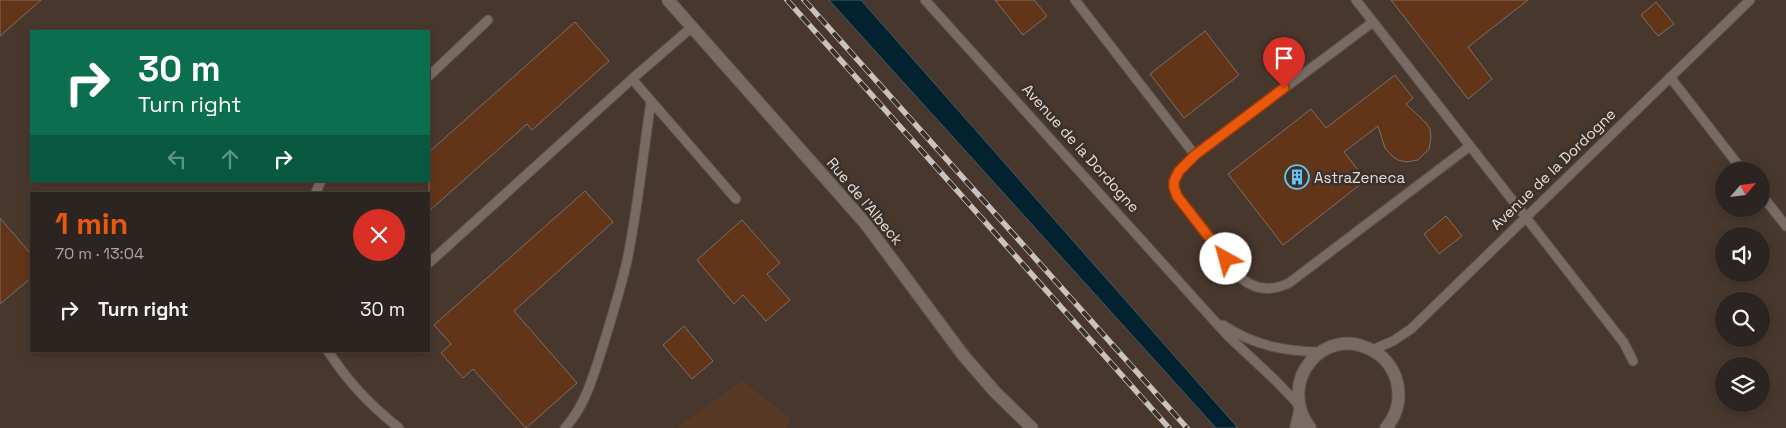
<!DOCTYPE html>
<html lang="en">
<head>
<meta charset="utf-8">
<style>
	body { margin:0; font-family:"Space Grotesk",sans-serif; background:#342c29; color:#f1f3f6; height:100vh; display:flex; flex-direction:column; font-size:19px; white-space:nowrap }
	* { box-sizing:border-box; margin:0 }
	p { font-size:16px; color:#a6a4a5 }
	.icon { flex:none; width:28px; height:28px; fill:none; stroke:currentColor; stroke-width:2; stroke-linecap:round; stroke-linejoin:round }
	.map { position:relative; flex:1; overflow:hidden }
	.sheet { position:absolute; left:30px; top:192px; width:400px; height:160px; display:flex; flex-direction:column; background:#2c2420; border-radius:0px; box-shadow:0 2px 8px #0003,0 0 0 1px #48413e }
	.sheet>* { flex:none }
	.guide { position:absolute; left:30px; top:30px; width:400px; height:152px; border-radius:0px; box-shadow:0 2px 8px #0003,0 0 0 1px #48413e; background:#0b6e4f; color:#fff; overflow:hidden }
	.needle { width:32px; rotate:62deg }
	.tools { position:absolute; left:1715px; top:162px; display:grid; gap:10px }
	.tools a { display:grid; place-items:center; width:55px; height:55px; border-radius:50%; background:#2c2420; box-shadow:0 2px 8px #0003,0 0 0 1px #48413e; font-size:25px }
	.pin { position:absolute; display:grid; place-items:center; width:42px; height:42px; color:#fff; margin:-51px -21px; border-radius:50% 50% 50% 0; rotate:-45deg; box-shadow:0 0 5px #0007 }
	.pin .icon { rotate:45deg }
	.me { position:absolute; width:55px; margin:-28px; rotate:322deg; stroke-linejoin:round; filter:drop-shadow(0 0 4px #0008) }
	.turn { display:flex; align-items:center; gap:18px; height:105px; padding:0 25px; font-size:22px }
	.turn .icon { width:65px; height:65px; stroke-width:2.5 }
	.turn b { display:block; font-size:35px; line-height:42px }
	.lanes { display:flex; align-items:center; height:48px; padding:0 25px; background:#0003; justify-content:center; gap:25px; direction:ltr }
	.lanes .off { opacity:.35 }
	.round { display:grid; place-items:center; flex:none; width:52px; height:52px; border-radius:26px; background:#342c29 }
	.overview { display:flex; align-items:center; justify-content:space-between; height:85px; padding:0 25px }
	h1 { font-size:30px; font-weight:800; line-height:38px; color:#ea580c }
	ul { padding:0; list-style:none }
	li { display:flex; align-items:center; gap:15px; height:65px; padding:0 25px }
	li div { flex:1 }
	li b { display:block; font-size:19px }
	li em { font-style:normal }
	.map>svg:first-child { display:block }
	.built { fill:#48372d; fill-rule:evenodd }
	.green { fill:#583926 }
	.water { fill:#022230; stroke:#465a63 }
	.building { fill:#623519; stroke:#7c6f68 }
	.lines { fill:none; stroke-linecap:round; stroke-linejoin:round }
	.service-casing { stroke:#594f4a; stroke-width:11 }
	.minor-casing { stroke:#594f4a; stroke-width:14 }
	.service { stroke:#786b64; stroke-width:9 }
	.minor { stroke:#786b64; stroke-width:12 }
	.rail-casing { stroke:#c9c2bd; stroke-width:5.5 }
	.rail { stroke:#3b302a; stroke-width:4; stroke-dasharray:11; stroke-linecap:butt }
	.route-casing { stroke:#983908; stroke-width:12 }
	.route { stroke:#ea580c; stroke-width:9 }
	.labels { text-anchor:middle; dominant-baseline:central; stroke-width:5; stroke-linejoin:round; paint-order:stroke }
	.street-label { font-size:15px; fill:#e5deda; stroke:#3b302a }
	.poi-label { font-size:15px; fill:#e5deda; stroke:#3b302a; text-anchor:start }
</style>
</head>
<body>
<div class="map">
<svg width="1786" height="428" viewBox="0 0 1786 428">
	<rect width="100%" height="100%" fill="#3b302a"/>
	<!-- built -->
	<path class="built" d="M 0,0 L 1786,0 L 1786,428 L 0,428 ZM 31,31 L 429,31 L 429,181 L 31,181 ZM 1724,171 L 1761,171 L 1761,209 L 1724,209 ZM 31,194 L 429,194 L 429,351 L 31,351 ZM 1724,236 L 1761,236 L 1761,274 L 1724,274 ZM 1724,301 L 1761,301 L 1761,339 L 1724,339 ZM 1724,366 L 1761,366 L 1761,404 L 1724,404 Z"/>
	<!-- green -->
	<path class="green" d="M 742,381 L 790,418 L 787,428 L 676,428 Z"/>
	<!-- water -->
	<path class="water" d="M 829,0 L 861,0 L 1238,428 L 1216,428 Z"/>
	<!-- building -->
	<path class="building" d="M 0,0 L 41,0 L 0,36 Z
		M 995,0 L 1034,0 L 1047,16 L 1023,35 Z
		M 1391,0 L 1528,0 L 1468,47 L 1492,79 L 1468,99 Z
		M 1656,2 L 1674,24 L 1658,36 L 1641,15 Z
		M 575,22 L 609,61 L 532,130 L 527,124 L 429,211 L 429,152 Z
		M 1205,31 L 1239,75 L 1184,118 L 1150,74 Z
		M 1395,75 L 1413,98 L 1406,104 L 1426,123 L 1430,129 L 1431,137 L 1429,149 L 1418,160 L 1406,162 L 1398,160 L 1393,157 L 1385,148 L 1378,126 L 1344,152 L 1366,180 L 1283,245 L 1228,174 L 1311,109 L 1326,128 Z
		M 585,191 L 613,222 L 514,311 L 577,383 L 526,428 L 473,369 L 463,378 L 441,353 L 451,344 L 434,325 Z
		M 1446,216 L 1462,236 L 1439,254 L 1424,234 Z
		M 0,218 L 31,254 L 31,278 L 0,304 Z
		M 742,220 L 780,263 L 767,274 L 790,300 L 766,321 L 743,295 L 734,304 L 697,260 Z
		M 684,326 L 713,361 L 692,379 L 663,345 Z"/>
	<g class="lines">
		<!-- service casing -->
		<g class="service-casing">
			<path id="service" d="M 925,0 L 1228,336 L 1275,380 L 1299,405
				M 1075,0 L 1195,155
				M 1356,0 L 1624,343 L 1633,361
				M 1373,22 L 1195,155 C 1183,167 1167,178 1177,196 L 1238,275 C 1253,290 1270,292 1289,283 L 1470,146
				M 429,76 L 488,20
				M 1670,77 L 1743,171
				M 632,79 L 736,199
				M 315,194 L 321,181
				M 1761,194 L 1786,226
				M 429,263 L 632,79 L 692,27
				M 1223,325 C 1255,346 1284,351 1321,352
				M 1372,350 L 1393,341 L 1411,329 L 1750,0
				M 328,351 C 347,381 371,406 399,428
				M 565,428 C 585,406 593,377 602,349 C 611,320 620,291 627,261 C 638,208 643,154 651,101"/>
		</g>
		<!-- minor casing -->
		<g class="minor-casing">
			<path id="minor" d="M 668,0 L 865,223 L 963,355 L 995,392 L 1032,428
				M 1296,428 L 1300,411
				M 1310,428 C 1275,382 1325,321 1375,352 C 1386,358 1394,370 1397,382 C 1401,399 1397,415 1386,428"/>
		</g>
		<!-- service -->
		<use href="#service" class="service"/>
		<!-- minor -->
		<use href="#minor" class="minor"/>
		<!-- rail casing -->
		<g class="rail-casing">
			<path id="rail" d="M 787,0 L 1169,428
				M 804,0 L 1187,428"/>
		</g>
		<!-- rail -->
		<use href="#rail" class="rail"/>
	</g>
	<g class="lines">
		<!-- route casing -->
		<g class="route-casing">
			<path id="route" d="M 1226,259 L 1177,196 L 1174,187 L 1174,181 L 1179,171 L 1195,155 L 1284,88"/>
		</g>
		<!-- route -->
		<use href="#route" class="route"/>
	</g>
	<!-- icons -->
	<defs>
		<g id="building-ring" transform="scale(1.25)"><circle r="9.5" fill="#3b302a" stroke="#67c4f0" stroke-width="1.5"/><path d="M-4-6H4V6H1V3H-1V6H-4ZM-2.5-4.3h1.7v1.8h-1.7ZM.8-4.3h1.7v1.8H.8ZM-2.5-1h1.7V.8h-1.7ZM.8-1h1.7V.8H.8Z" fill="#67c4f0"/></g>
	</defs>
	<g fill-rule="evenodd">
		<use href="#building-ring" x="1297" y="177"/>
	</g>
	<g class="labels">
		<!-- street labels -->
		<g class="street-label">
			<text transform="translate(1081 148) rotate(48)">Avenue de la Dordogne</text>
			<text transform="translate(1553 169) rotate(-44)">Avenue de la Dordogne</text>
			<text transform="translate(865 201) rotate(50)">Rue de l'Albeck</text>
		</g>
		<!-- poi labels -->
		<g class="poi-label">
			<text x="1314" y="177">AstraZeneca</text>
		</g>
	</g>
</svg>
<div class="tools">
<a><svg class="needle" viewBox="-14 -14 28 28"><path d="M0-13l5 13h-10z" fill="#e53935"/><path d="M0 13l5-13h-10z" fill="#a6a4a5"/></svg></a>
<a><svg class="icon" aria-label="sound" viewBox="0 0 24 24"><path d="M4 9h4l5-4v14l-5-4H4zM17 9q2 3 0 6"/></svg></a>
<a><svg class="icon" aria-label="search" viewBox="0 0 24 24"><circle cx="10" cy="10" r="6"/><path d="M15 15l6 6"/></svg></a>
<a><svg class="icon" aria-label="layers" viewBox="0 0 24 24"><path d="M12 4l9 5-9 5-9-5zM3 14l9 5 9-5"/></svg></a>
</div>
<div class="pin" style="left:1284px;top:88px;background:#d93025"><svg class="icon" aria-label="arrive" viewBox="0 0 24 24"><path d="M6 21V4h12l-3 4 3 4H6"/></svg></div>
<svg class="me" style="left:1226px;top:259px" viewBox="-20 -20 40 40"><circle r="19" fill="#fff"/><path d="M0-13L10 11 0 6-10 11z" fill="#ea580c"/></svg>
<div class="guide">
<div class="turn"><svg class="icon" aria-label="right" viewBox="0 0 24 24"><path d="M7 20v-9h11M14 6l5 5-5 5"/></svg><div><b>30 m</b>Turn right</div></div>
<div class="lanes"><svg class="icon off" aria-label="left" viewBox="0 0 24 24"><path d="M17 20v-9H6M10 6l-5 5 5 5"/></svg><svg class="icon off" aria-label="ahead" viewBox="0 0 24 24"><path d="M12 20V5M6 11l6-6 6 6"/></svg><svg class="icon" aria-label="right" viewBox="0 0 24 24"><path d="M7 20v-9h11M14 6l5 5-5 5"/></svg></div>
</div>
<section class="sheet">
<div class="overview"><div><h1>1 min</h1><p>70 m · 13:04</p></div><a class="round" style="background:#d93025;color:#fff"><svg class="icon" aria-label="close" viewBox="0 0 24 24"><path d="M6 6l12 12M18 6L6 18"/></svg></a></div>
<ul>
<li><svg class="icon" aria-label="right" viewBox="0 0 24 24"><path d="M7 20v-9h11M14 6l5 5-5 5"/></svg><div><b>Turn right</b></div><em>30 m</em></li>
</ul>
</section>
</div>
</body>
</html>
